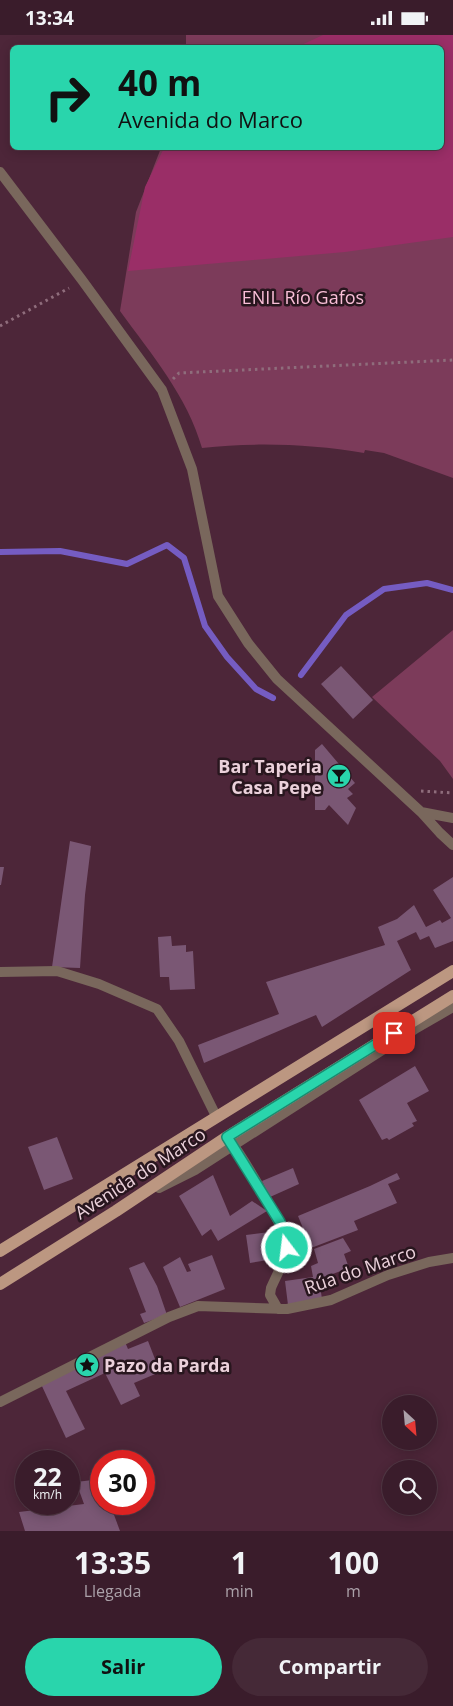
<!DOCTYPE html>
<html lang="es">
<head>
<meta charset="utf-8">
<style>
	body { margin:0; font-family:"Open Sans",sans-serif; background:#452937; color:#f1f3f6; height:100vh; display:flex; flex-direction:column; font-size:19px; white-space:nowrap }
	* { box-sizing:border-box; margin:0 }
	p { font-size:16px; color:#aba1a9 }
	.icon { flex:none; width:28px; height:28px; fill:none; stroke:currentColor; stroke-width:2; stroke-linecap:round; stroke-linejoin:round }
	.map { position:relative; height:1496px; overflow:hidden }
	.side { display:flex; flex-direction:column; background:#3a1c2b; flex:1 }
	.side>* { flex:none }
	.top-card { position:absolute; left:10px; top:10px; width:434px; height:105px; border-radius:8px; box-shadow:0 2px 12px #0003,0 0 0 1px #543a47; background:#29d5ac; color:#111; overflow:hidden }
	.needle { width:32px; rotate:154deg }
	.buttons { position:absolute; left:382px; top:1360px; display:grid; gap:10px }
	.buttons a { display:grid; place-items:center; width:55px; height:55px; border-radius:50%; background:#3a1c2b; box-shadow:0 2px 12px #0003,0 0 0 1px #543a47; font-size:25px }
	.speed { position:absolute; left:15px; top:1415px; display:flex; gap:10px; font-size:25px; font-weight:700; text-align:center }
	.speed>* { display:grid; place-content:center; width:65px; height:65px; border-radius:50%; background:#3a1c2b; box-shadow:0 2px 12px #0003,0 0 0 1px #543a47; line-height:1 }
	.speed small { font-size:12px; font-weight:400 }
	.speed .limit { border:8px solid #d22; background:#fff; color:#111 }
	.pin { position:absolute; display:grid; place-items:center; width:42px; height:42px; color:#fff; margin:-21px; border-radius:10px; box-shadow:0 2px 8px #0006 }
	.me { position:absolute; width:55px; margin:-28px; rotate:345deg; stroke-linejoin:round; filter:drop-shadow(0 0 4px #0008) }
	.turn { display:flex; align-items:center; gap:18px; height:105px; padding:0 25px; font-size:22px }
	.turn .icon { width:65px; height:65px; stroke-width:2.5 }
	.turn b { display:block; font-size:35px; line-height:42px }
	.eta { display:flex; justify-content:space-evenly; align-items:center; height:85px; text-align:center }
	.eta b { font-size:30px; font-weight:700; line-height:35px }
	.cta { display:flex; gap:10px; margin-top:auto; padding:10px 25px }
	.cta a { flex:1; height:58px; border-radius:30px; background:#29d5ac; color:#111; font-size:20px; font-weight:700; line-height:58px; text-align:center }
	.cta a+a { background:#452937; color:#f1f3f6 }
	.status { display:flex; justify-content:space-between; align-items:center; height:35px; padding:0 25px; background:#3a1c2b; direction:ltr }
	.status svg { height:14px; fill:currentColor }
	.map>svg:first-child { display:block }
	.green { fill:#7c3b5a }
	.forest { fill:#9a2e67 }
	.lines { fill:none; stroke-linecap:round; stroke-linejoin:round }
	.stream { stroke:#755cc2; stroke-width:6 }
	.building { fill:#7a5774 }
	.path { stroke:#8f6d7c; stroke-width:3; stroke-dasharray:2.5 4; stroke-linecap:butt }
	.minor { stroke:#79675c; stroke-width:10 }
	.tertiary { stroke:#79675c; stroke-width:10 }
	.primary { stroke:#bc9781; stroke-width:12 }
	.route-casing { stroke:#1b8a70; stroke-width:12 }
	.route { stroke:#29d5ac; stroke-width:9 }
	.labels { text-anchor:middle; dominant-baseline:central; stroke-width:5; stroke-linejoin:round; paint-order:stroke }
	.park-label { font-size:18px; fill:#fabfd8; stroke:#28161e }
	.poi-label { font-size:18px; font-weight:bold; fill:#ebd1db; stroke:#28161e; text-anchor:end }
	.street-label { font-size:18px; fill:#ebd1db; stroke:#28161e }
</style>
</head>
<body>
<div class="status"><b>13:34</b><svg viewBox="0 0 49 12"><path d="M0 12V9h3v3zM5 12V6h3v6zM10 12V3h3v9zM15 12V0h3v12zM26 1h20v11H26zM47 4h2v5h-2z"/></svg></div>
<div class="map">
<svg width="453" height="1496" viewBox="0 0 453 1496">
	<rect width="100%" height="100%" fill="#4d2639"/>
	<!-- green -->
	<path class="green" d="M 186,0 L 453,0 L 453,443 L 384,418 L 365,415 L 364,418 C 311,409 255,407 202,413 C 187,361 152,320 120,276 L 136,177 L 161,113 L 441,112 L 441,12 L 186,12 Z
		M 453,595 L 453,744 L 440,726 L 372,662 Z"/>
	<!-- forest -->
	<path class="forest" d="M 323,0 L 453,0 L 453,202 L 345,217 L 128,236 L 145,152 L 164,113 L 441,112 L 441,12 L 297,12 Z"/>
	<g class="lines">
		<!-- stream -->
		<path class="stream" d="M 0,517 L 60,516 L 127,529 L 167,510 L 184,523 L 205,591 L 227,622 L 256,654 L 273,663
			M 301,640 L 346,580 L 384,554 L 427,548 L 453,555"/>
	</g>
	<!-- building -->
	<path class="building" d="M 341,631 L 373,665 L 353,684 L 321,649 Z
		M 322,709 L 355,748 L 348,754 L 353,759 L 347,763 L 356,773 L 348,790 L 329,770 L 325,775 L 315,775 L 315,715 Z
		M 70,806 L 91,811 L 85,860 L 80,933 L 52,932 Z
		M 0,832 L 4,832 L 1,850 L 0,850 Z
		M 453,842 L 453,906 L 435,913 L 429,901 L 420,905 L 416,897 L 397,906 L 411,935 L 322,992 L 316,980 L 204,1028 L 198,1010 L 279,979 L 266,947 L 385,910 L 378,892 L 397,884 L 414,870 L 426,892 L 440,885 L 442,888 L 451,883 L 433,855 Z
		M 171,901 L 172,911 L 186,910 L 186,917 L 193,916 L 195,954 L 170,955 L 169,942 L 160,942 L 158,902 Z
		M 415,1031 L 429,1056 L 407,1068 L 417,1086 L 412,1088 L 414,1091 L 389,1105 L 387,1103 L 382,1105 L 359,1065 Z
		M 57,1102 L 73,1144 L 44,1155 L 28,1112 Z
		M 293,1133 L 299,1149 L 270,1162 L 262,1146 Z
		M 397,1138 L 400,1144 L 388,1149 L 397,1168 L 354,1186 L 358,1195 L 311,1213 L 298,1181 L 370,1151 Z
		M 213,1140 L 230,1181 L 252,1166 L 267,1176 L 218,1206 L 211,1194 L 202,1201 L 179,1161 Z
		M 277,1196 L 281,1223 L 250,1228 L 246,1200 Z
		M 343,1203 L 351,1216 L 344,1219 L 349,1233 L 319,1244 L 322,1264 L 288,1270 L 285,1246 L 313,1242 L 311,1231 L 318,1228 L 314,1214 Z
		M 212,1220 L 225,1254 L 180,1272 L 163,1232 L 180,1222 L 187,1237 L 191,1236 L 188,1229 Z
		M 144,1227 L 157,1251 L 167,1280 L 144,1288 L 140,1279 L 146,1277 L 129,1233 Z
		M 148,1306 L 160,1337 L 134,1348 L 140,1361 L 121,1370 L 105,1338 L 66,1356 L 85,1394 L 66,1403 L 41,1349 L 125,1307 L 128,1314 Z
		M 101,1444 L 101,1469 L 110,1469 L 120,1496 L 25,1496 L 19,1477 L 84,1469 L 76,1447 Z"/>
	<g class="lines">
		<!-- path -->
		<path class="path" d="M 0,291 L 69,253
			M 173,344 L 179,338 L 453,325
			M 421,756 L 453,758"/>
		<!-- minor -->
		<path class="minor" d="M 0,937 L 57,936 L 99,949 L 157,974 L 179,1006 L 216,1081
			M 228,1103 C 241,1119 288,1196 287,1213 C 285,1226 276,1241 271,1253 L 270,1260 L 278,1274
			M 0,1367 L 169,1282 L 198,1271 L 287,1274 L 331,1265 L 388,1240 L 429,1227 L 453,1223"/>
		<!-- tertiary -->
		<path class="tertiary" d="M 0,137 L 82,245 L 162,355 L 192,434 L 218,561 L 248,608 L 277,644 L 421,777 L 440,798 L 453,810
			M 421,777 L 453,783
			M 159,1153 L 195,1135 L 415,994 L 453,972"/>
		<!-- primary -->
		<path class="primary" d="M 0,1216 L 453,936
			M 0,1249 L 116,1176 L 227,1102 L 453,961"/>
	</g>
	<g class="lines">
		<!-- route casing -->
		<g class="route-casing">
			<path id="route" d="M 287,1213 L 286,1203 L 280,1187 L 227,1102 L 394,998"/>
		</g>
		<!-- route -->
		<use href="#route" class="route"/>
	</g>
	<!-- icons -->
	<defs>
		<g id="bar-disc" transform="scale(1.25)"><circle r="9.5" fill="#29d5ac" stroke="#28161e"/><path d="M-6-5H6L.8 .8V4.5H3.5V6h-7V4.5H-.8V.8Z" fill="#111"/></g>
		<g id="sight-disc" transform="scale(1.25)"><circle r="9.5" fill="#29d5ac" stroke="#28161e"/><path d="M0-6L1.8-2.2L6-1.7L2.9 1.2L3.7 5.4L0 3.3L-3.7 5.4L-2.9 1.2L-6-1.7L-1.8-2.2Z" fill="#111"/></g>
	</defs>
	<g fill-rule="evenodd">
		<use href="#bar-disc" x="339" y="741"/>
		<use href="#sight-disc" x="87" y="1330"/>
	</g>
	<g class="labels">
		<!-- park labels -->
		<g class="park-label">
			<text x="303" y="262">ENIL Río Gafos</text>
		</g>
		<!-- poi labels -->
		<g class="poi-label">
			<text x="322" y="731">Bar Taperia<tspan x="322" dy="21">Casa Pepe</tspan></text>
			<text x="104" y="1330" text-anchor="start">Pazo da Parda</text>
		</g>
		<!-- street labels -->
		<g class="street-label">
			<text transform="translate(140 1138) rotate(-33)">Avenida do Marco</text>
			<text transform="translate(360 1234) rotate(-19)">Rúa do Marco</text>
		</g>
	</g>
</svg>
<div class="buttons">
<a><svg class="needle" viewBox="-14 -14 28 28"><path d="M0-13l5 13h-10z" fill="#e53935"/><path d="M0 13l5-13h-10z" fill="#aba1a9"/></svg></a>
<a><svg class="icon" aria-label="search" viewBox="0 0 24 24"><circle cx="10" cy="10" r="6"/><path d="M15 15l6 6"/></svg></a>
</div>
<div class="speed"><div>22<small>km/h</small></div><div class="limit">30</div></div>
<div class="pin" style="left:394px;top:998px;background:#d93025"><svg class="icon" aria-label="arrive" viewBox="0 0 24 24"><path d="M6 21V4h12l-3 4 3 4H6"/></svg></div>
<svg class="me" style="left:287px;top:1213px" viewBox="-20 -20 40 40"><circle r="17" fill="#29d5ac" stroke="#fff" stroke-width="3"/><path d="M0-11L8 9 0 5-8 9z" fill="#fff"/></svg>
<div class="top-card">
<div class="turn"><svg class="icon" aria-label="right" viewBox="0 0 24 24"><path d="M7 20v-9h11M14 6l5 5-5 5"/></svg><div><b>40 m</b>Avenida do Marco</div></div>
</div>
</div>
<section class="side">
<div class="eta">
<div><b>13:35</b><p>Llegada</p></div>
<div><b>1</b><p>min</p></div>
<div><b>100</b><p>m</p></div>
</div>
<div class="cta"><a>Salir</a><a>Compartir</a></div>
</section>
</body>
</html>
